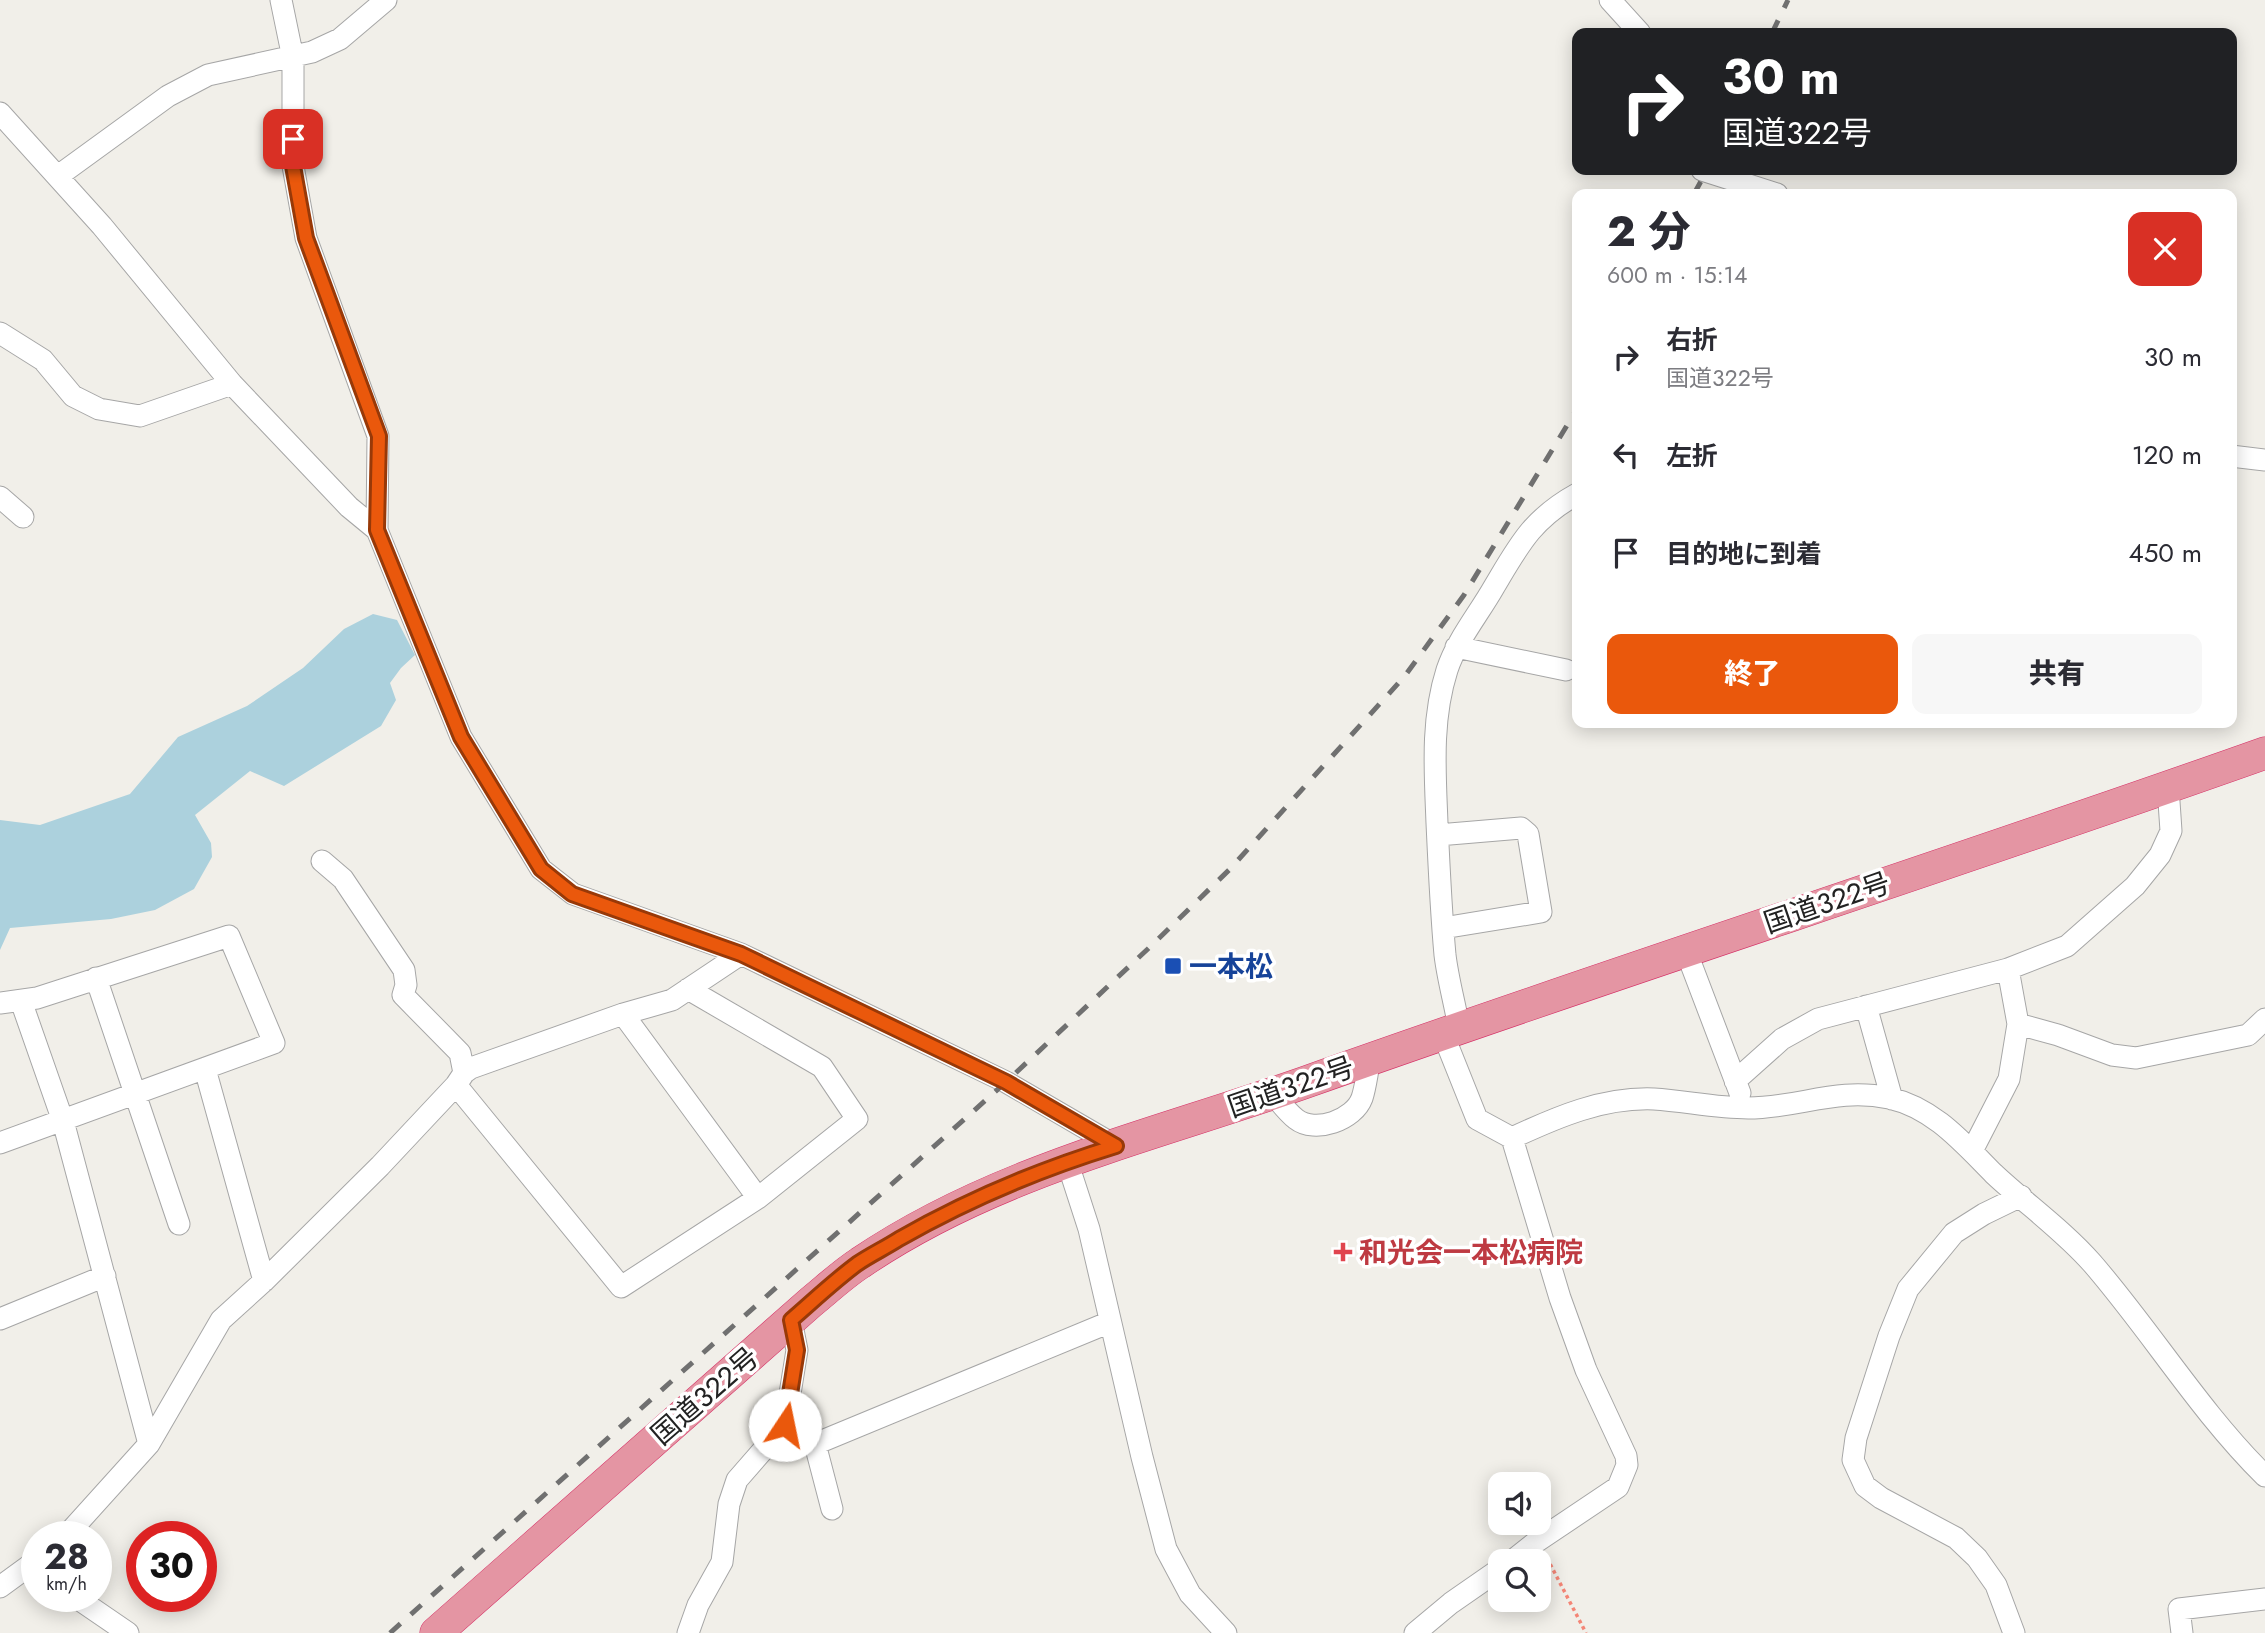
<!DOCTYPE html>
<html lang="ja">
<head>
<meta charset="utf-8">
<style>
	body { margin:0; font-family:Jost,"Noto Sans JP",sans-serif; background:#f7f7f7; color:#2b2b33; height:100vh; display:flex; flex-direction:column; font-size:26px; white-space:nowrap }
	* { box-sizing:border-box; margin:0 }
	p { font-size:23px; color:#7c7c81 }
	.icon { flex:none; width:38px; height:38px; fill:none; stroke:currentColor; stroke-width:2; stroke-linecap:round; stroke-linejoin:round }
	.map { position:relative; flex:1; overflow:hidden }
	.sheet { position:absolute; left:1572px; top:189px; width:665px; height:539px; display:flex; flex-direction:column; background:#fff; border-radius:14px; box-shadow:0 4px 18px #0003 }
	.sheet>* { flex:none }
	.top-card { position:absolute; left:1572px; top:28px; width:665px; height:147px; border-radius:14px; box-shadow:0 4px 18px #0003; background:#202124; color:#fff; overflow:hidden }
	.fabs { position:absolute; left:1488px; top:1472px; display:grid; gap:14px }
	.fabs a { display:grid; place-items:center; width:63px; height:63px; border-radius:14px; background:#fff; box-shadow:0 4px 18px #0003; font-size:35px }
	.speed { position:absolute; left:21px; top:1521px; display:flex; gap:14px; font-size:35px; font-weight:700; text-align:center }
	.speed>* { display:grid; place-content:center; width:91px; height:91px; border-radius:50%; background:#fff; box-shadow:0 4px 18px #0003; line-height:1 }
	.speed small { font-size:18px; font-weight:400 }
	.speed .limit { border:10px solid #d22; background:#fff; color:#111 }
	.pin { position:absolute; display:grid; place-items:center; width:60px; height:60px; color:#fff; margin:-30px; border-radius:14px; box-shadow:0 4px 10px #0006 }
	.me { position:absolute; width:77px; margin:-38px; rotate:11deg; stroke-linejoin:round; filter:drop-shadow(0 0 5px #0008) }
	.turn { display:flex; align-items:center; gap:24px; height:147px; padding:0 35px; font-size:32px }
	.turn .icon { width:91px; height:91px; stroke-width:2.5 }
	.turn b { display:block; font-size:49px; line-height:60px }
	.round { display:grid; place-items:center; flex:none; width:74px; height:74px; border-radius:14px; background:#f7f7f7 }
	.head { display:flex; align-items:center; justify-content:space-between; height:119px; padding:0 35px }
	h1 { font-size:42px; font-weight:800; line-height:52px }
	.button { display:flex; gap:14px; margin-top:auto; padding:14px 35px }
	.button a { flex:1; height:80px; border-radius:14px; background:#ea580c; color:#fff; font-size:28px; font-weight:800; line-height:80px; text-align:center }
	.button a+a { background:#f7f7f7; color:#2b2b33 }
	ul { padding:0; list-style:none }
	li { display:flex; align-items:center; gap:21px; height:98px; padding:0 35px }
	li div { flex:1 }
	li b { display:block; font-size:26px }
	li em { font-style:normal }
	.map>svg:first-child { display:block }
	.water { fill:#acd1dd }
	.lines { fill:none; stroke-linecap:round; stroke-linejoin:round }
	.minor-casing { stroke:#a6a6a6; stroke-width:23 }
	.highway-casing { stroke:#d53167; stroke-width:33 }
	.path { stroke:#f48677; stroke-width:3.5; stroke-dasharray:3.5 3.5; stroke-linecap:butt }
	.minor { stroke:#fff; stroke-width:21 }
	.highway { stroke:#e495a3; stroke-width:32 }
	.rail { stroke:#707070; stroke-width:5; stroke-dasharray:14 14; stroke-linecap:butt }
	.route-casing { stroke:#983908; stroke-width:18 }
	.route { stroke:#ea580c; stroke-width:12 }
	.transit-dot { fill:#1a4fb4; stroke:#fff; stroke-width:2.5 }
	.health-dot { fill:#e0444e; stroke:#fff; stroke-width:2.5 }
	.labels { text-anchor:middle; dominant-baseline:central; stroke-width:7; stroke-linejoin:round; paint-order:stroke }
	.street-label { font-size:28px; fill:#222; stroke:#fff }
	.transit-label { font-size:28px; font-weight:bold; fill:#164399; stroke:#fff; text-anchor:start }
	.health-label { font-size:28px; font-weight:bold; fill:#be3a42; stroke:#fff; text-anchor:start }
</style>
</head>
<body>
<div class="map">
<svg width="2265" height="1633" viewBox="0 0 2265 1633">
	<rect width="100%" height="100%" fill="#f1efe9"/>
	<!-- water -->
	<path class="water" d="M 373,614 L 397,620 L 415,655 L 401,668 L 390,683 L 396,700 L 381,726 L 284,786 L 250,771 L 195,815 L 211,843 L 212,857 L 194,889 L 155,910 L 111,919 L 10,928 L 0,950 L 0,820 L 40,825 L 130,794 L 178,737 L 247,706 L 303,668 L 344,629 Z"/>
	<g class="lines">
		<!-- minor casing -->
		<g class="minor-casing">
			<path id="minor" d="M 281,0 L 293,58 L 293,166 L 306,238 L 378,436 L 377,530 L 461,737 L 541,869 L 573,894 L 741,954 L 1006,1082 L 1116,1146
				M 1610,0 L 1640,33
				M 0,113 L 102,226 L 232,384 L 349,507 L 377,530
				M 1702,170 L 1777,194
				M 58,176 L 168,96 L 208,75 L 312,52 L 340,39 L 386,0
				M 0,333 L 43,360 L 73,396 L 99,409 L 140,416 L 232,384
				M 2231,456 L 2265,460
				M 0,497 L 23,517
				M 1456,647 L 1566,670
				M 1438,835 L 1521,828 L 1528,834 L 1541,912 L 1443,928
				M 322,861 L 343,879 L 404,970 L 406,985 L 403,995 L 460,1053 L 464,1073
				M 1686,951 L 1740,1093
				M 2008,969 L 2067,946 L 2135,886 L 2160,855 L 2171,831 L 2168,787
				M 96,978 L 179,1224
				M 21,1001 L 63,1121 L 149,1444
				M 0,1003 L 37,998 L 229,936 L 274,1043 L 0,1143
				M 1866,1006 L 1892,1099
				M 623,1014 L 758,1198
				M 1459,1028 C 1455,1004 1448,980 1445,955 C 1441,911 1439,867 1437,823 C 1435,771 1431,720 1447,670 C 1457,640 1478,615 1494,587 C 1519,545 1532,519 1577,494
				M 1443,1034 L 1477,1119 L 1512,1138 L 1560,1298 L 1586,1370 L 1626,1456 L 1627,1465 L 1618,1487 L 1536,1542 L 1512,1561
				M 205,1069 L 264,1281
				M 1735,1081 L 1782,1039 L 1818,1019 L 2008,969 L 2018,1024
				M 456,1085 L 621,1287 L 758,1198 L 857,1119 L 822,1067 L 688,989
				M 1273,1094 C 1280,1102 1287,1112 1296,1119 C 1315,1134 1354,1120 1362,1098 C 1366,1086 1367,1072 1370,1060
				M 1512,1138 C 1557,1117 1603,1097 1654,1099 C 1685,1101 1716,1108 1748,1108 C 1799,1108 1837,1087 1889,1098 C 1934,1108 1963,1143 1994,1174 C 2026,1204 2063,1230 2092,1263 C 2151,1331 2200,1412 2265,1476
				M 1972,1151 L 2009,1079 L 2018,1024 L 2058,1035 L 2112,1055 L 2136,1058 L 2248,1035 L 2265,1019
				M 1067,1161 L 1089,1229 L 1142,1457 L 1166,1549 L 1190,1594 L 1226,1633
				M 0,1319 L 105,1276
				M 832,1509 L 815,1444 L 1110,1322
				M 66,1536 L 149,1444 L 221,1320 L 264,1281 L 380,1166 L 456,1085 L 464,1073 L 471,1068 L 623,1014 L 672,1000 L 741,954
				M 0,1587 L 37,1560
				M 74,1596 L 128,1633
				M 688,1633 L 698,1605 L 722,1562 L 729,1504 L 737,1480 L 785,1425 L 797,1350 L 791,1320
				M 1415,1633 L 1451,1603 L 1500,1569
				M 2014,1633 L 1996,1585 L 1977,1558 L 1956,1538 L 1881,1498 L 1865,1486 L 1853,1460 L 1856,1438 L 1889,1336 L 1908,1289 L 1954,1233 L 1984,1214 L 2021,1196
				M 2182,1633 L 2179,1609 L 2265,1599"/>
		</g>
		<!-- highway casing -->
		<g class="highway-casing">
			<path id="highway" d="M 436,1633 L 811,1302 C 827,1289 843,1274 860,1263 C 995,1171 1157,1135 1309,1081 C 1626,968 1947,866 2265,753"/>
		</g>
		<!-- path -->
		<path class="path" d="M 1547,1558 L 1586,1633"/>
		<!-- minor -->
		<use href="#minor" class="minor"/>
		<!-- highway -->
		<use href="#highway" class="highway"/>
		<!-- rail -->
		<path class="rail" d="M 1772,33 L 1788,0
			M 1694,194 L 1707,170
			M 390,1633 L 1006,1082 L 1152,945 L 1229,870 L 1404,677 L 1464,595 L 1577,409"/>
	</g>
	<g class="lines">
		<!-- route casing -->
		<g class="route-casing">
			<path id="route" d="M 293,139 L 293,166 L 306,238 L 379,436 L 377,530 L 461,737 L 541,869 L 572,894 L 741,954 L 861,1012 L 1006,1082 L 1116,1146 C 1041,1169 967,1200 899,1239 C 885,1248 870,1255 857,1264 C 834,1281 813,1301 791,1320 L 797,1350 L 785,1425"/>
		</g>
		<!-- route -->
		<use href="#route" class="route"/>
	</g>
	<!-- markers -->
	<rect class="transit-dot" x="1164" y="957" width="18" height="18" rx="3.5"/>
	<path class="health-dot" d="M1339.5 1241.5h7v7h7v7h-7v7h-7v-7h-7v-7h7z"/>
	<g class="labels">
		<!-- street labels -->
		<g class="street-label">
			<text transform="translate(1827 903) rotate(-19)">国道322号</text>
			<text transform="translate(1291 1087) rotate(-19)">国道322号</text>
			<text transform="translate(705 1396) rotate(-41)">国道322号</text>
		</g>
		<!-- transit labels -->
		<g class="transit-label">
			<text x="1189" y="966">一本松</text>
		</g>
		<!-- health labels -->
		<g class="health-label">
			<text x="1359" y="1252">和光会一本松病院</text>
		</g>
	</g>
</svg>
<div class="fabs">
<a><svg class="icon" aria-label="sound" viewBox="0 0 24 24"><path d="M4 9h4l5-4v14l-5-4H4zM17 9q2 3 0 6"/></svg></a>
<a><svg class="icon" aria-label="search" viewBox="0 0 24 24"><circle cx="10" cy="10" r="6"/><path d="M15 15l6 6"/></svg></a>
</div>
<div class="speed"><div>28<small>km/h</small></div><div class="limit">30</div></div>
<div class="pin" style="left:293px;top:139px;background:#d93025"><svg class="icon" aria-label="arrive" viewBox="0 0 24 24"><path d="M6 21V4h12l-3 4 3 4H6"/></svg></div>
<svg class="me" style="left:785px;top:1425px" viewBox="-20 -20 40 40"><circle r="19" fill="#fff"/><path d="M0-13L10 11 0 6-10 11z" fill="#ea580c"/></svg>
<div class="top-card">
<div class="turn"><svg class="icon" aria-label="right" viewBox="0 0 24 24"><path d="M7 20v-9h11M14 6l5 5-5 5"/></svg><div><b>30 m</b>国道322号</div></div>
</div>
<section class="sheet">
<div class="head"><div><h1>2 分</h1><p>600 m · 15:14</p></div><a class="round" style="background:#d93025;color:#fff"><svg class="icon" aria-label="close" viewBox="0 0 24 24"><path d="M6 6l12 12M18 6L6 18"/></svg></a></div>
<ul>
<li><svg class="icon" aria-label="right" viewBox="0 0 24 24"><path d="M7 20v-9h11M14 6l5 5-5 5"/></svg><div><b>右折</b><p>国道322号</p></div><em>30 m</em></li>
<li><svg class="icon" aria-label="left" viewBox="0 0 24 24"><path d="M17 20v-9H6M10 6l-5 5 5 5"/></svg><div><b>左折</b></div><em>120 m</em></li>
<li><svg class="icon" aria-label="arrive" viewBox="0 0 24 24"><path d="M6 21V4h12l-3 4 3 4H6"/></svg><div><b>目的地に到着</b></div><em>450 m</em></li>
</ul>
<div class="button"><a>終了</a><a>共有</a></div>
</section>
</div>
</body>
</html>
